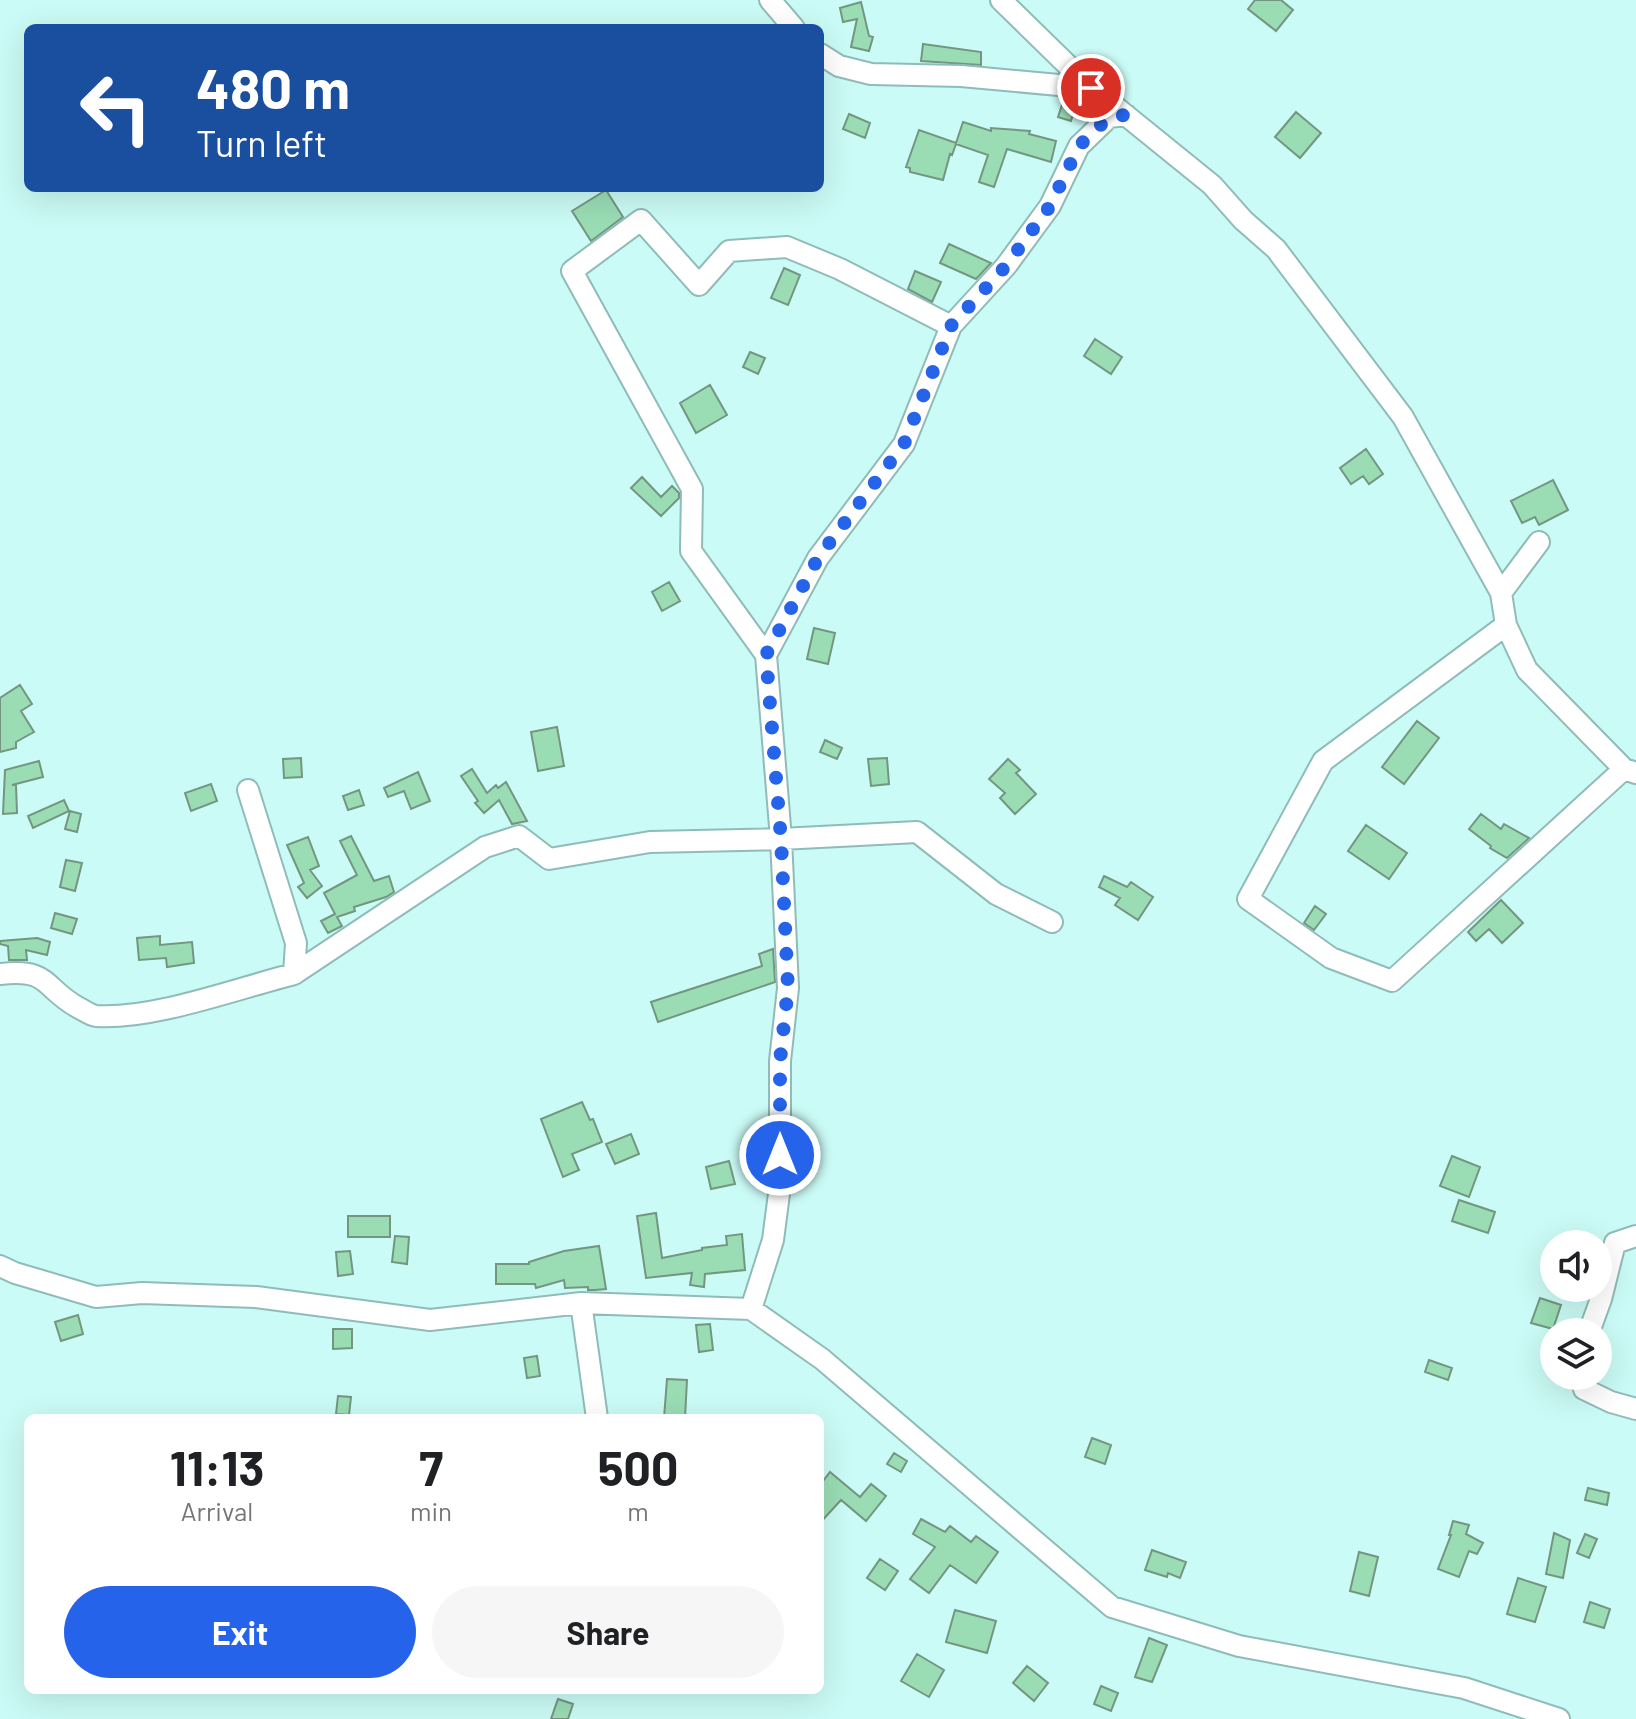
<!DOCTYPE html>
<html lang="en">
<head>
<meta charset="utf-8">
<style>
	body { margin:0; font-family:Barlow,sans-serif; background:#f6f6f6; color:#202124; height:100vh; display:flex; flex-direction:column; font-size:30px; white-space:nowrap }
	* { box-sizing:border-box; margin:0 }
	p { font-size:26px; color:#757577 }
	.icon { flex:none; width:44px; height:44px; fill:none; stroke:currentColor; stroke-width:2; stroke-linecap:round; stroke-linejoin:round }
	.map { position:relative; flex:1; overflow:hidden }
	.side { position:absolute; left:24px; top:1414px; width:800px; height:280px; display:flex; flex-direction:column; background:#fff; border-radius:12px; box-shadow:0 8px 32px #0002 }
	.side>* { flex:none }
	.hud { position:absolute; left:24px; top:24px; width:800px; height:168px; border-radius:12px; box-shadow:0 8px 32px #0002; background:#1a4fa0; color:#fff; overflow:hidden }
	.buttons { position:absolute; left:1540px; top:1230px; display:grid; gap:16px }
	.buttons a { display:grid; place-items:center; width:72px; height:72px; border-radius:50%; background:#fff; box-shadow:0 8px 32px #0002; font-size:40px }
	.pin { position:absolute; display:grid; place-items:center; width:68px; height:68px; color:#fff; margin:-34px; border:4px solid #fff; border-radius:50%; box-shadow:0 2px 8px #0007 }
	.me { position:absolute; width:88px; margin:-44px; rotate:0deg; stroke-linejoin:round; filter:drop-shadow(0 0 6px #0008) }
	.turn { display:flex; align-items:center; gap:28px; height:168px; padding:0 40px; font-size:36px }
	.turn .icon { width:104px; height:104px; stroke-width:2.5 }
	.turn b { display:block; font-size:56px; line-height:68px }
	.eta { display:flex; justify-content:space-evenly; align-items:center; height:136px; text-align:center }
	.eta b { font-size:48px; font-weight:700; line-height:56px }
	.primary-button { display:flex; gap:16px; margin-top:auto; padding:16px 40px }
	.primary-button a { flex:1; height:92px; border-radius:48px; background:#2563eb; color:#fff; font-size:32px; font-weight:700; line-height:92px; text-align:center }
	.primary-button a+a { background:#f6f6f6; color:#202124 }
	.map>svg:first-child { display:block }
	.building { fill:#9addb5; stroke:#749681; stroke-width:2 }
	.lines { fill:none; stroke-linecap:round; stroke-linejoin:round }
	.street-casing { stroke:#8fbcb9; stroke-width:24 }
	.street { stroke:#fff; stroke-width:20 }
	.route { stroke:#2563eb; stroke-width:14; stroke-dasharray:0 25.2 }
</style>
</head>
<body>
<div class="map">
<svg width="1636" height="1719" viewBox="0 0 1636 1719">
	<rect width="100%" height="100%" fill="#cbfbf6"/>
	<!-- building -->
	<path class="building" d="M 1255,0 L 1281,0 L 1293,10 L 1276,31 L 1248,9 Z
		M 861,2 L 869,36 L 873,37 L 869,51 L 851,47 L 857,19 L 843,22 L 840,8 Z
		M 923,44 L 981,52 L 981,65 L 921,61 Z
		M 1064,99 L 1077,100 L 1071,121 L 1058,117 Z
		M 1296,112 L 1321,133 L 1300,158 L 1275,137 Z
		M 849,114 L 870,123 L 865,138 L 843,129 Z
		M 963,122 L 991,131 L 991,128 L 1030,131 L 1029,134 L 1056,141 L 1051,162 L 1007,149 L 994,187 L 979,182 L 988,155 L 956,144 L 952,155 L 950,154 L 943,180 L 910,172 L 910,168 L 906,167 L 919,130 L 956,143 Z
		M 606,190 L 623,217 L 591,241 L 572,211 Z
		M 949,244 L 991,263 L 976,279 L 940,263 Z
		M 784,268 L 800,275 L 788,305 L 771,298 Z
		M 915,271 L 941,282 L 932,302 L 908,289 Z
		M 1095,339 L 1122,357 L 1111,374 L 1084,356 Z
		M 750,352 L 765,358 L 758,374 L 743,367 Z
		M 710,385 L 727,415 L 696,433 L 680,403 Z
		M 1366,449 L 1383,474 L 1369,484 L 1363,476 L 1351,484 L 1340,468 Z
		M 642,477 L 661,497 L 672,486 L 679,493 L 679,498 L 661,516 L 631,488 Z
		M 1553,480 L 1568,510 L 1539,525 L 1535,517 L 1522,523 L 1511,501 Z
		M 669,582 L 680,601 L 662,611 L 652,592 Z
		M 814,628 L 835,633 L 828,664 L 807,659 Z
		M 20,685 L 32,704 L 21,711 L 34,732 L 16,742 L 16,748 L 0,752 L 0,698 Z
		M 1417,721 L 1439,738 L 1404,784 L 1382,767 Z
		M 557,727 L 564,766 L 538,771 L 531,732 Z
		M 825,740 L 842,748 L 837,759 L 820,752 Z
		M 301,758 L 302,777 L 284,778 L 283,759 Z
		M 887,758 L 889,784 L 871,786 L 868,759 Z
		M 1008,759 L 1020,770 L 1016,773 L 1036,794 L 1015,814 L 1000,798 L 1005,793 L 989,779 Z
		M 39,761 L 43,777 L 12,785 L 16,785 L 17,813 L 3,814 L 5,770 Z
		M 472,769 L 487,793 L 496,785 L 498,788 L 506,782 L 527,821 L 512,824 L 499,800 L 484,813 L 475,803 L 478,801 L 461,776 Z
		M 418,772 L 430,801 L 411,809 L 404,791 L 388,797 L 384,788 Z
		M 211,784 L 217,801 L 191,811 L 185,793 Z
		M 359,790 L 364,805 L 348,810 L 343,796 Z
		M 64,800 L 69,811 L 33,828 L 28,816 Z
		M 70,811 L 81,814 L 77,832 L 65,829 Z
		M 1481,814 L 1501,829 L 1504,824 L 1529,838 L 1507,858 L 1490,848 L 1491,846 L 1469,829 Z
		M 1366,825 L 1407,853 L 1389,879 L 1348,851 Z
		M 351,836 L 374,881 L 389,876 L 394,892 L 386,897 L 354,907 L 355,911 L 337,917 L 342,926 L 328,933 L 321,921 L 335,914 L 324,893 L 357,875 L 340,841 Z
		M 308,837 L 319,866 L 310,870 L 322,886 L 307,898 L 298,887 L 304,883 L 287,845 Z
		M 66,860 L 82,863 L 75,891 L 60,887 Z
		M 1104,876 L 1127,887 L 1131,882 L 1153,897 L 1138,920 L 1115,905 L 1120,898 L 1099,887 Z
		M 1501,900 L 1523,923 L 1502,943 L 1489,929 L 1476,941 L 1468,932 Z
		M 1315,906 L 1326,914 L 1314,930 L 1304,923 Z
		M 55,913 L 77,919 L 72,934 L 51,928 Z
		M 160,936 L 160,945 L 192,942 L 194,963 L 167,967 L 166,958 L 139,960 L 137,938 Z
		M 37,938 L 50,942 L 47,955 L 26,950 L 27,960 L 9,960 L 8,946 L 0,944 L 0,941 Z
		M 773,949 L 775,982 L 658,1022 L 651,1002 L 762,966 L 759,954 Z
		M 582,1102 L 590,1120 L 593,1119 L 602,1142 L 572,1154 L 579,1170 L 563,1177 L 541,1119 Z
		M 631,1134 L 639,1154 L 615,1164 L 606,1144 Z
		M 1452,1156 L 1480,1167 L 1469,1197 L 1440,1186 Z
		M 729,1161 L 735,1184 L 711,1189 L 706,1167 Z
		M 1459,1200 L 1495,1212 L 1488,1233 L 1452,1221 Z
		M 656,1213 L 662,1258 L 702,1250 L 702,1248 L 727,1245 L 726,1236 L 742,1234 L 745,1270 L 705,1274 L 704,1287 L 690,1285 L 692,1273 L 646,1278 L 637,1216 Z
		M 348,1216 L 390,1216 L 390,1237 L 348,1237 Z
		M 395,1236 L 409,1237 L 407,1264 L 392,1262 Z
		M 599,1246 L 606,1289 L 595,1290 L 588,1290 L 588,1287 L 565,1288 L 564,1280 L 536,1288 L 535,1284 L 496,1284 L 496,1264 L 529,1264 L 529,1262 L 564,1251 Z
		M 350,1251 L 353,1274 L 338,1276 L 336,1252 Z
		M 1540,1298 L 1561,1305 L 1553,1329 L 1531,1323 Z
		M 78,1315 L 83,1334 L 61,1341 L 55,1322 Z
		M 710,1324 L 713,1350 L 699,1352 L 696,1325 Z
		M 333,1329 L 352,1329 L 352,1348 L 333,1349 Z
		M 537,1356 L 540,1376 L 527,1378 L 524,1358 Z
		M 1429,1360 L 1452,1368 L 1448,1380 L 1425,1372 Z
		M 667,1379 L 687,1380 L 685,1418 L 664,1418 Z
		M 338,1396 L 351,1397 L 349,1415 L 336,1414 Z
		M 1092,1438 L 1111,1445 L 1105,1464 L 1085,1457 Z
		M 894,1453 L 907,1461 L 901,1472 L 887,1464 Z
		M 830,1472 L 860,1497 L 871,1484 L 886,1496 L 866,1521 L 841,1500 L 820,1523 L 820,1485 Z
		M 1588,1488 L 1609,1493 L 1607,1505 L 1585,1500 Z
		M 921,1519 L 945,1532 L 950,1526 L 971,1542 L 976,1536 L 998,1552 L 976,1583 L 950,1565 L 929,1593 L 910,1579 L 935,1547 L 913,1534 Z
		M 1453,1521 L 1469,1525 L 1466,1534 L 1483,1543 L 1477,1554 L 1469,1551 L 1459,1577 L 1438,1569 L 1451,1535 L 1449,1535 Z
		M 1554,1533 L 1570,1540 L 1563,1578 L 1546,1574 Z
		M 1585,1534 L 1597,1539 L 1589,1558 L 1577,1553 Z
		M 1152,1550 L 1186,1562 L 1180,1578 L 1168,1573 L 1167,1577 L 1145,1570 Z
		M 1359,1552 L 1378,1557 L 1369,1596 L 1350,1591 Z
		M 880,1559 L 898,1571 L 885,1590 L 867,1578 Z
		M 1518,1578 L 1546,1587 L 1535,1622 L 1507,1614 Z
		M 1590,1602 L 1610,1609 L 1604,1628 L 1584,1622 Z
		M 955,1610 L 996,1621 L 987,1653 L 946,1642 Z
		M 1149,1638 L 1167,1645 L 1152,1682 L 1135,1677 Z
		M 917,1654 L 944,1670 L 929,1697 L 901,1681 Z
		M 1027,1666 L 1048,1683 L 1034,1701 L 1013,1683 Z
		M 1101,1686 L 1118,1693 L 1111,1711 L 1094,1704 Z
		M 558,1699 L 573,1704 L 568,1719 L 551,1719 Z"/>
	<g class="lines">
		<!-- street casing -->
		<g class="street-casing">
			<path id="street" d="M 770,0 L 794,28
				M 1001,0 L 1091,88
				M 820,54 L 839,66 L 871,74 L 961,76 L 1091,88 L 1107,100 L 1212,185 L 1243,220 L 1276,249 L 1403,417 L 1501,593 L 1506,625 L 1527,670 L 1624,769 L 1636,773
				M 1501,593 L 1539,542
				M 1506,625 L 1323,761 L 1248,899 L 1331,958 L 1392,981 L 1624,769
				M 766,655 L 818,558 L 904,444 L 951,326 L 1006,266 L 1050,206 L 1079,146 L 1109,117 L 1126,115
				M 0,974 C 51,968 42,988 79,1008 C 85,1011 90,1015 96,1016 C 153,1020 238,988 294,974 L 296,943 L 248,790
				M 294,974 L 485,847 L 519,836 L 549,859 L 650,842 L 781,839 L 917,832 L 996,894 L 1052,922
				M 0,1266 L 15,1273 L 96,1297 L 142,1293 L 256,1297 L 430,1320 L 581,1303 L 751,1309 L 822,1359 L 1112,1607 L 1239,1646 L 1464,1688 L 1559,1719
				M 581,1303 L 597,1418
				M 751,1309 L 773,1240 L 780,1186 L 780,1061 L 788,988 L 781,839 L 766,655 L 691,551 L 692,489 L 572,271 L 641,220 L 699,285 L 729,251 L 787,247 L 840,269 L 951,326
				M 1589,1332 L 1601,1299 L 1615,1243 L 1636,1236
				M 1581,1376 L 1584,1389 L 1611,1402 L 1636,1409"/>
		</g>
		<!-- street -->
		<use href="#street" class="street"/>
	</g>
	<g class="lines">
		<!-- route -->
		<path class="route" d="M 780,1155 L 780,1061 L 788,988 L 781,839 L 766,655 L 818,558 L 904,444 L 951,326 L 1006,266 L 1050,206 L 1079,146 L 1109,117 L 1126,115 L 1091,88"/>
	</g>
</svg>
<div class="buttons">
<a><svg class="icon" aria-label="sound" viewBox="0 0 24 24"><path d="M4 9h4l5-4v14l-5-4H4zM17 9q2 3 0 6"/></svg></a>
<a><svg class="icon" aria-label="layers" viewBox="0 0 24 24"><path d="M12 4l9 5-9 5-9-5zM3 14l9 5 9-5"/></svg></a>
</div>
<div class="pin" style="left:1091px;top:88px;background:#d93025"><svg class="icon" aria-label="arrive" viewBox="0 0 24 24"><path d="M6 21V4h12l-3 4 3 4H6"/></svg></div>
<svg class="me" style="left:780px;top:1155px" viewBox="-20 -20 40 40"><circle r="17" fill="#2563eb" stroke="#fff" stroke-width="3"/><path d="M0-11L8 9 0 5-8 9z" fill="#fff"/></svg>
<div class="hud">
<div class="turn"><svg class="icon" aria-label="left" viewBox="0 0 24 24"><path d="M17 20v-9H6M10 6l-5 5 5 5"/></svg><div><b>480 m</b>Turn left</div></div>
</div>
<section class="side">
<div class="eta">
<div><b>11:13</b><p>Arrival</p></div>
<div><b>7</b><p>min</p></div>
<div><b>500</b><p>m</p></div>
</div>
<div class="primary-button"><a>Exit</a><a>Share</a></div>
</section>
</div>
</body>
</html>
